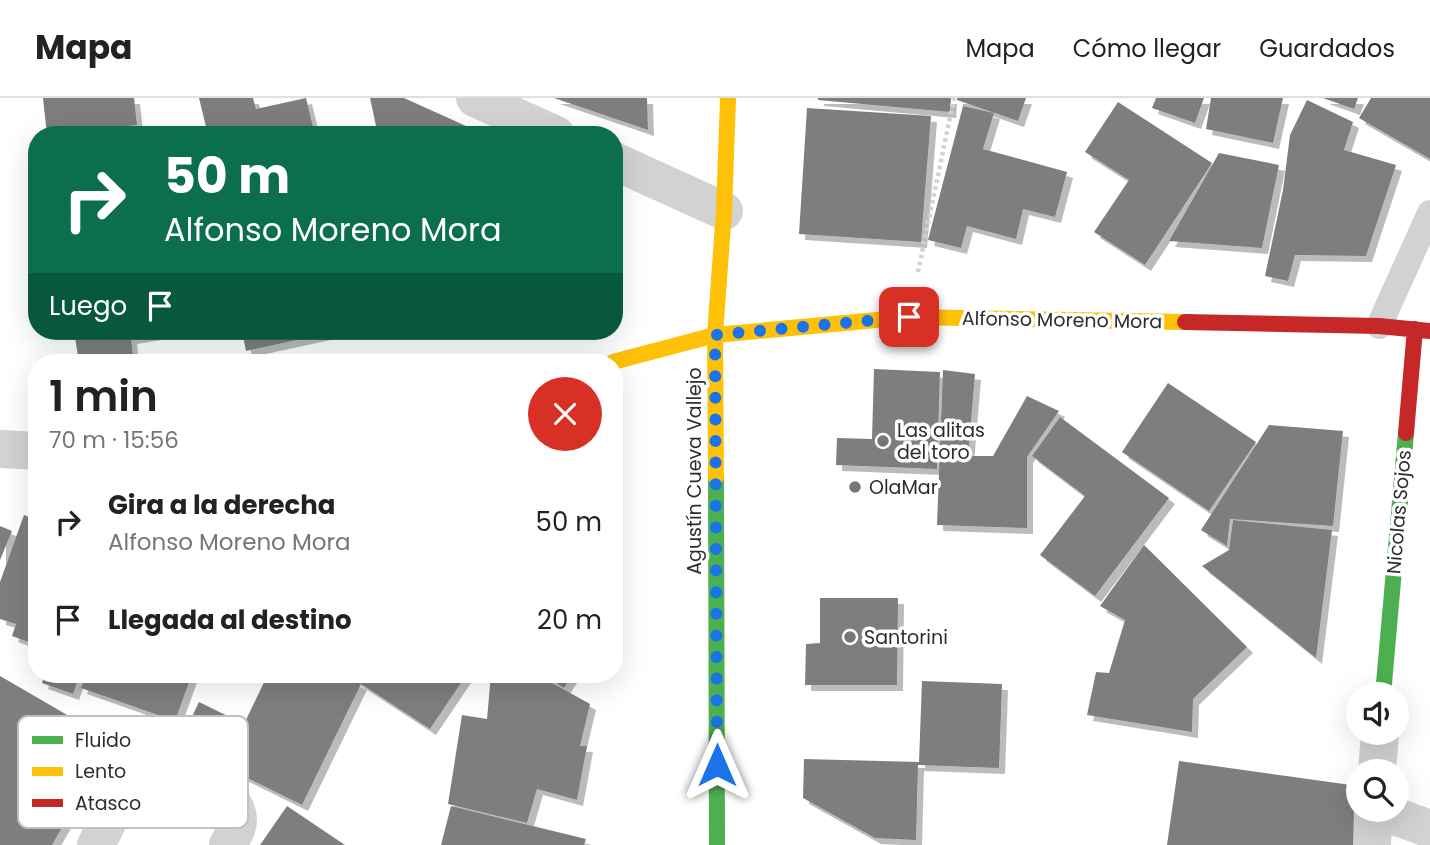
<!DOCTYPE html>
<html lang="es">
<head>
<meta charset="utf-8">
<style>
	body { margin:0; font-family:Poppins,sans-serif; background:#f6f6f6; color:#222; height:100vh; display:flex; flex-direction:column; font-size:26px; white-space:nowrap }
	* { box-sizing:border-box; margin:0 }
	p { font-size:23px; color:#767676 }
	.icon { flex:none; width:38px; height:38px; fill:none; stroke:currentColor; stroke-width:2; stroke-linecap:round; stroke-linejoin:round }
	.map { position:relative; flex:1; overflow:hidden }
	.sheet { position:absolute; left:28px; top:256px; width:595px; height:329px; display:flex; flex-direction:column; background:#fff; border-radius:28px; box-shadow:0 7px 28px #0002 }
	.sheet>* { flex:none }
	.banner { position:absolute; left:28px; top:28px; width:595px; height:214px; border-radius:28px; box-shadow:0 7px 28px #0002; background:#0b6e4f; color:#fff; overflow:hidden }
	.tools { position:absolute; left:1346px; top:584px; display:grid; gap:14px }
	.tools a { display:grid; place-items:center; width:63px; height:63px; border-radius:50%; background:#fff; box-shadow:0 7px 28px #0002; font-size:35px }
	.pin { position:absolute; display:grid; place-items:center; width:60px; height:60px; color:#fff; margin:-30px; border-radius:14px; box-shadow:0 4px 10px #0006 }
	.me { position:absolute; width:77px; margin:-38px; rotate:0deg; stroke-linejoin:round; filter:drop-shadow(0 0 5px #0008) }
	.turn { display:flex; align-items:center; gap:24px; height:147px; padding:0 21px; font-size:32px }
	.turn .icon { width:91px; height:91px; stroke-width:2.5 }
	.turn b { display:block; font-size:49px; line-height:60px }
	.then { display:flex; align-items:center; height:66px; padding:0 21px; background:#0003; gap:14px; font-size:26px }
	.round { display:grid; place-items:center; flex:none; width:74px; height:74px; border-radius:37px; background:#f6f6f6 }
	.headline { display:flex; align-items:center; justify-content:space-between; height:119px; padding:0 21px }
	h1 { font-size:42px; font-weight:600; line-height:52px }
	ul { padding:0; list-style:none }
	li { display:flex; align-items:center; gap:21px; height:98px; padding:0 21px }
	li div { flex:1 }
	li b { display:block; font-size:26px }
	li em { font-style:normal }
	header { display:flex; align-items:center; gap:42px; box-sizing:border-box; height:98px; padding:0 35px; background:#fff; border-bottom:2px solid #e0e0e0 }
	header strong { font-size:33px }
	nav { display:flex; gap:38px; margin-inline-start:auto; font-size:24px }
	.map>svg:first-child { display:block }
	.building { fill:#7e7e7e; filter:url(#shadow) }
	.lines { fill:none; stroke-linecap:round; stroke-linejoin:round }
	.path { stroke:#d2d2d2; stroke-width:4.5; stroke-dasharray:3.5 3.5; stroke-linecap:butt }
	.lane { stroke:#d2d2d2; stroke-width:26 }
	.street { stroke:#d2d2d2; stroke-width:38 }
	.fast { stroke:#4caf50; stroke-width:16 }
	.slow { stroke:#ffc107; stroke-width:16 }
	.jam { stroke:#c62828; stroke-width:16 }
	.route { stroke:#1a73e8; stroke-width:12; stroke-dasharray:0 21.6 }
	.poi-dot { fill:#767676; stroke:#fff; stroke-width:2.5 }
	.labels { text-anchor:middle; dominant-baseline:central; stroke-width:7; stroke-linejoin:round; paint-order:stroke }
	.street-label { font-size:19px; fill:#2d2d2d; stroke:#fff }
	.poi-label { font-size:19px; fill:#2d2d2d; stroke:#fff; text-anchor:start }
	.key { fill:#fff; stroke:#c0c0c0; stroke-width:2 }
	.key-label { font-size:19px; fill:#2d2d2d }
</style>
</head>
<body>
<header>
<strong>Mapa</strong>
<nav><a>Mapa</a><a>Cómo llegar</a><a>Guardados</a></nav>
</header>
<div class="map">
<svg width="1430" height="747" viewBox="0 0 1430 747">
	<defs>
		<filter id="shadow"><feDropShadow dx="6" dy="6" stdDeviation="0" flood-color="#0004"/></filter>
	</defs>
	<rect width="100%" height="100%" fill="#fff"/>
	<!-- building -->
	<path class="building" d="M 43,0 L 134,0 L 137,27 L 47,37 Z
		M 199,0 L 253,0 L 256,11 L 306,0 L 315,37 L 208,37 Z
		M 370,0 L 404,0 L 486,37 L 378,37 Z
		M 554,0 L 647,0 L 648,32 Z
		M 818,0 L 951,0 L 950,14 L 818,2 Z
		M 957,0 L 1026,0 L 1018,23 L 957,2 Z
		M 1156,0 L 1204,0 L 1195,25 L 1152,10 Z
		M 1211,0 L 1283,0 L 1273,45 L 1206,31 Z
		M 1323,0 L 1358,0 L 1354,11 Z
		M 1371,0 L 1430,0 L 1430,61 L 1359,20 Z
		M 1307,2 L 1353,24 L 1344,52 L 1396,67 L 1366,158 L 1295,157 L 1288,183 L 1265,178 L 1283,92 L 1290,37 Z
		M 1118,4 L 1212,65 L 1145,167 L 1094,134 L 1129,82 L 1085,54 Z
		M 963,8 L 994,15 L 983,51 L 1067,74 L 1055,119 L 1023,111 L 1016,141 L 967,128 L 961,150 L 928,142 Z
		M 807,10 L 931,18 L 921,144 L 799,136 Z
		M 1219,55 L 1279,67 L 1262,150 L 1169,143 Z
		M 74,233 L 167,233 L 168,234 L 131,240 L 133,259 L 99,264 L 79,264 Z
		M 242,233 L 334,233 L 334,234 L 246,253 Z
		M 874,271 L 940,274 L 937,371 L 836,367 L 837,340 L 872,341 Z
		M 943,272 L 975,276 L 968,358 L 993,358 L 1027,298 L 1059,313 L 1027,359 L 1027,430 L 937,427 Z
		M 1168,285 L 1256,344 L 1209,413 L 1122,354 Z
		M 1060,319 L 1169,400 L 1095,498 L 1040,457 L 1085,398 L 1032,358 Z
		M 1269,327 L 1343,333 L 1333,428 L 1230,421 L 1227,448 L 1201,432 Z
		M 24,417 L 37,422 L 37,547 L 12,538 L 16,526 L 0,521 L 0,484 Z
		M 1233,422 L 1332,432 L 1316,560 L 1202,468 L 1229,452 Z
		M 0,428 L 12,433 L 0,462 Z
		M 1144,447 L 1247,549 L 1193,601 L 1192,634 L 1087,617 L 1096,574 L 1109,575 L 1125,522 L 1100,508 Z
		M 820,500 L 898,500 L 897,587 L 805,587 L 806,546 L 820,545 Z
		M 45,576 L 80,576 L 73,596 L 42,585 Z
		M 86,576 L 192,576 L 175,623 L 81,590 Z
		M 268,576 L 340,576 L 361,586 L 302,707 L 179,646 L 199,604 L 244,626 Z
		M 346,576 L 467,576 L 430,631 Z
		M 491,576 L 536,576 L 590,606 L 580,648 L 587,648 L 577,702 L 537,691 L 527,725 L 448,706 L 462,617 L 487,621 Z
		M 542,576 L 573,576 L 564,590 Z
		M 0,578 L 112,643 L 52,747 L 0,747 Z
		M 922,583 L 1002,586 L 999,670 L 918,667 L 916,742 L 875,740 L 803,700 L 804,661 L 919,664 Z
		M 1179,663 L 1358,688 L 1354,747 L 1167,747 Z
		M 287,708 L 345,747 L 260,747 Z
		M 451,708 L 586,741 L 584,747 L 441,747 Z"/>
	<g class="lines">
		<!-- path -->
		<path class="path" d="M 918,174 L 954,0"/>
		<!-- lane -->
		<path class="lane" d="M 1379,228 L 1430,115"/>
		<!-- street -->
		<path class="street" d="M 475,0 L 556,37
			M 614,63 L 724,113
			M 0,351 L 37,353
			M 1377,674 L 1380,635
			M 1378,712 L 1430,731
			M 96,747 L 130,680 L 143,672 L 162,669 L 231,703 C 243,720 238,730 228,747
			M 1372,747 L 1373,712"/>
		<!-- fast -->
		<path class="fast" d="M 716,379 L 717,747
			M 1383,597 L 1406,335"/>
		<!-- slow -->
		<path class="slow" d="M 613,264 L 715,237 L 909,219 L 1185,224
			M 716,379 L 715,237 L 724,113 L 728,0"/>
		<!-- jam -->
		<path class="jam" d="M 1185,224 L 1379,228 L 1430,233
			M 1406,335 L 1415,231"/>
	</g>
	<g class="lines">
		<!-- route -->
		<path class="route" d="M 717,667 L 715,237 L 909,219"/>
	</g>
	<!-- markers -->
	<g class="poi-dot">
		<circle cx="883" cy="343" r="7"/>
		<circle cx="855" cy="389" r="7"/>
		<circle cx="850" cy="539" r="7"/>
	</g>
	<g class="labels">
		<!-- street labels -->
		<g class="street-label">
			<text transform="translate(1062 222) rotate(1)">Alfonso Moreno Mora</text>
			<text transform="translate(694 373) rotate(-90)">Agustín Cueva Vallejo</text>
			<text transform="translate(1399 414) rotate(-85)">Nicolas Sojos</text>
		</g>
		<!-- poi labels -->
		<g class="poi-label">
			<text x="897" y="332">Las alitas<tspan x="897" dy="22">del toro</tspan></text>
			<text x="869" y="389">OlaMar</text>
			<text x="864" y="539">Santorini</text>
		</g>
	</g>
	<!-- legend -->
	<rect x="18" y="618" width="230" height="112" rx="10" class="key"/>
	<rect x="32" y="638" width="31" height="8" fill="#4caf50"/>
	<rect x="32" y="669" width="31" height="9" fill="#ffc107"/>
	<rect x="32" y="701" width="31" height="8" fill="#c62828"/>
	<g class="key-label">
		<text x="75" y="649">Fluido</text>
		<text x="75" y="680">Lento</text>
		<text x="75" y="712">Atasco</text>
	</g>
</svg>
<div class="tools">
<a><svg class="icon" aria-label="sound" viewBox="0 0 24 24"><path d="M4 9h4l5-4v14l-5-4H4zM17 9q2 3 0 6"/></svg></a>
<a><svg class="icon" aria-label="search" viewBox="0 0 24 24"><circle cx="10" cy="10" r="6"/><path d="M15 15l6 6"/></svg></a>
</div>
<div class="pin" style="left:909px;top:219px;background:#d93025"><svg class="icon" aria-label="arrive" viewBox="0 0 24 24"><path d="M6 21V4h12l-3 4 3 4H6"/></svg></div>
<svg class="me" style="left:717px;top:667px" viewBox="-20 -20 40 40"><path d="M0-17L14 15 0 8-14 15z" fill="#1a73e8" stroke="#fff" stroke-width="4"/></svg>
<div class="banner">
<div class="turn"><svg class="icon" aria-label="right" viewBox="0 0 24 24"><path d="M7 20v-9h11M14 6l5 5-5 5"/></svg><div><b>50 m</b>Alfonso Moreno Mora</div></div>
<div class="then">Luego<svg class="icon" aria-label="arrive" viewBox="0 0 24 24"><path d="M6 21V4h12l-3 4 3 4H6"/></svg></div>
</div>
<section class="sheet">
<div class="headline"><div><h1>1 min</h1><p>70 m · 15:56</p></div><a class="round" style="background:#d93025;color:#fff"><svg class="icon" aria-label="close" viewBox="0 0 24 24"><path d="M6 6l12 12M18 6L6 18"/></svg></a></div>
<ul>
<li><svg class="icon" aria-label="right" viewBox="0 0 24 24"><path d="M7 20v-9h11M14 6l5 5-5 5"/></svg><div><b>Gira a la derecha</b><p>Alfonso Moreno Mora</p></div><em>50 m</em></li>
<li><svg class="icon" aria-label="arrive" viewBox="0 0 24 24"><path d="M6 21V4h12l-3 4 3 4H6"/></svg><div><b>Llegada al destino</b></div><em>20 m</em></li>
</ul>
</section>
</div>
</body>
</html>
